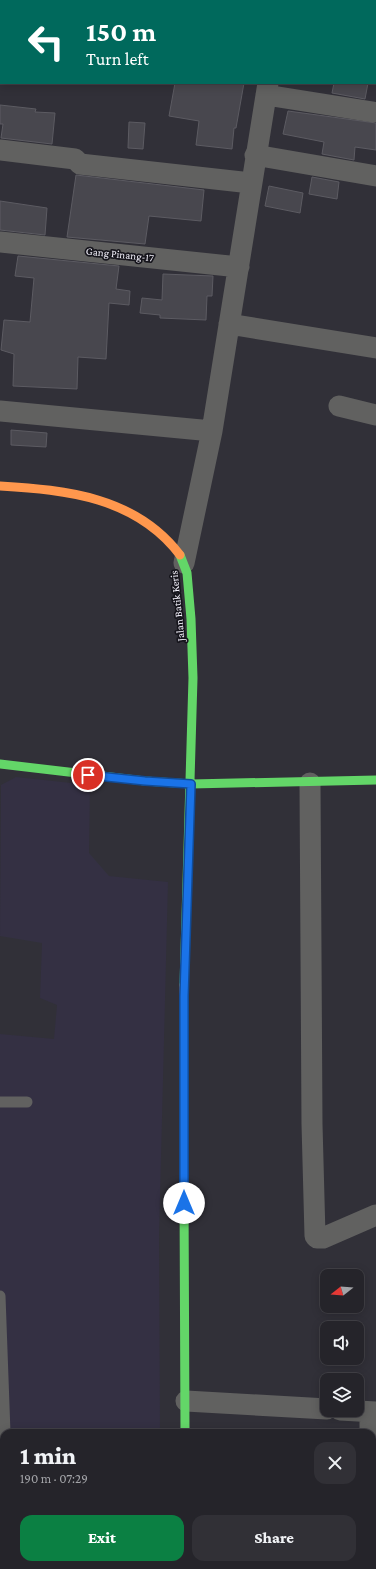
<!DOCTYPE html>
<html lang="en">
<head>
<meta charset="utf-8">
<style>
	body { margin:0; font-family:"Crimson Pro",serif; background:#313036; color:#f1f3f6; height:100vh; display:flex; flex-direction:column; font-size:15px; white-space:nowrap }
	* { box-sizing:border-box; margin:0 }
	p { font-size:13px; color:#a3a4a8 }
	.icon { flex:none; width:22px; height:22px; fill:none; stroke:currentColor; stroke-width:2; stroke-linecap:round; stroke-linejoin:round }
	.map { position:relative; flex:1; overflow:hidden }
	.drawer { position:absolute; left:0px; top:1429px; width:376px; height:140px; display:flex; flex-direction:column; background:#25242a; border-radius:12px 12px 0 0; box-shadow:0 2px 10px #0003,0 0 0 1px #424147 }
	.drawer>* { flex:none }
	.guide { position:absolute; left:0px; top:0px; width:376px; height:84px; box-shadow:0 2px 10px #0003,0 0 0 1px #424147; background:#00695c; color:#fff; overflow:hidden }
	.needle { width:26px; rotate:253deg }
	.controls { position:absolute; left:320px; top:1269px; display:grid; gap:8px }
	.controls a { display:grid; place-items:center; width:44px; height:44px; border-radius:8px; background:#25242a; box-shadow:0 2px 10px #0003,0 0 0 1px #424147; font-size:20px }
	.pin { position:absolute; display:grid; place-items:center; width:34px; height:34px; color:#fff; margin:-17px; border:2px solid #fff; border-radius:50%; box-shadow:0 1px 4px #0007 }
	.me { position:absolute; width:44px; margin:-22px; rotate:0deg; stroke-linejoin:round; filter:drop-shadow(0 0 3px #0008) }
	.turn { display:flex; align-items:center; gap:14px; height:84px; padding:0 20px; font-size:18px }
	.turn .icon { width:52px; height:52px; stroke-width:2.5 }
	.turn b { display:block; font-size:28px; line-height:34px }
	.round { display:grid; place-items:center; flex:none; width:42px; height:42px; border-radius:12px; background:#313036 }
	.headline { display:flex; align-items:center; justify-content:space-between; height:68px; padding:0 20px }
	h1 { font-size:24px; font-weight:800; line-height:30px }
	.action { display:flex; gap:8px; margin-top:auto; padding:8px 20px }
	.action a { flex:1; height:46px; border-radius:12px; background:#0b8043; color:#fff; font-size:16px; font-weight:800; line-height:46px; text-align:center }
	.action a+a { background:#313036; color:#f1f3f6 }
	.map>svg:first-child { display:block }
	.built { fill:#343043 }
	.building { fill:#48474e; stroke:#5c5b62 }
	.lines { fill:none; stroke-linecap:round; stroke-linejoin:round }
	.lane { stroke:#616160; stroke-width:11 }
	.street { stroke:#616160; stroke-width:21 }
	.fast { stroke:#63d668; stroke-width:9 }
	.slow { stroke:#ff974d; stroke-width:9 }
	.route-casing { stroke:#114b97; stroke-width:10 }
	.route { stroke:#1a73e8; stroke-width:7 }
	.labels { text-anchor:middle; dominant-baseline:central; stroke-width:3.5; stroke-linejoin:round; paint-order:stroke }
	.street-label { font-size:11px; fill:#f1eff9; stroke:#16151c }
</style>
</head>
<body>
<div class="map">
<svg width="376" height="1569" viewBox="0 0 376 1569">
	<rect width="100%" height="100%" fill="#313038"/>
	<!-- built -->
	<path class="built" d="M 16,777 L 90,785 L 89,853 L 109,876 L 168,882 L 159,1237 L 160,1433 L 4,1433 L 4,1565 L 161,1565 L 161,1569 L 0,1569 L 0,1034 L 54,1039 L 57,1005 L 40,998 L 42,943 L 0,936 L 1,785 Z"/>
	<!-- building -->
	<path class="building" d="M 175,83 L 244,83 L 236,128 L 234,128 L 232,149 L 196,145 L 199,121 L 169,116 Z
		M 334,83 L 368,83 L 365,99 L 332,93 Z
		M 0,105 L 36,109 L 35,112 L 55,113 L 52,144 L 1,138 L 3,124 L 0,124 Z
		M 288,111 L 376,123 L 376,150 L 355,147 L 354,160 L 322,154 L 324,142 L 283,134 Z
		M 129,122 L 145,123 L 143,149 L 128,148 Z
		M 76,175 L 204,190 L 201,221 L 149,216 L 145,244 L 67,237 Z
		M 312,177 L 339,182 L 337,199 L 309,194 Z
		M 269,186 L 303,193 L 300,213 L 265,206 Z
		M 0,201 L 47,208 L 45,235 L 0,230 Z
		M 18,256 L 119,266 L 116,289 L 130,291 L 129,305 L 109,303 L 106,359 L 78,357 L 77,389 L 13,386 L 14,354 L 1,350 L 4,320 L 30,322 L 34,278 L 15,276 Z
		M 163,274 L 213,276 L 212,296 L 207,296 L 206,320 L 160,318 L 160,315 L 140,313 L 142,298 L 162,300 Z
		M 11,430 L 47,433 L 46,447 L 11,445 Z"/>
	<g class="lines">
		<!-- lane -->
		<path class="lane" d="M 155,1 L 155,0
			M 0,45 L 1,45
			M 0,1102 L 27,1102
			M 0,1296 L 5,1433
			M 7,1565 L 7,1569"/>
		<!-- street -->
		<path class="street" d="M 282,1 L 282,0
			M 375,23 L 376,23
			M 266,95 L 373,112
			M 0,150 L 75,159 L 80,164 L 251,183
			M 255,155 L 376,176
			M 0,242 L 239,267
			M 229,324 L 376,348
			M 339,406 L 376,415
			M 0,411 L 212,431
			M 184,563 L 212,431 L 268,83
			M 310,783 L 312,1124 L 315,1236 L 317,1238 L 323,1238 L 376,1215
			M 186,1401 L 327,1409
			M 340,1410 L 376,1412
			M 370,1412 L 370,1433
			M 372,1534 L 373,1557
			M 183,1569 L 183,1565"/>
		<!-- fast -->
		<path class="fast" d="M 180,555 L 187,573 L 191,619 L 193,678 L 184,985
			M 0,764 L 145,781 L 191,784 L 376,780
			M 184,1192 L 185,1433"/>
		<!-- slow -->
		<path class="slow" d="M 0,486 C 67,490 136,497 180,555
			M 184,985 L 184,1192"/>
	</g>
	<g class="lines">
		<!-- route casing -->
		<g class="route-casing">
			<path id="route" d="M 88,775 L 145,781 L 191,784 L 184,996 L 184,1203"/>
		</g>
		<!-- route -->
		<use href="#route" class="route"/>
	</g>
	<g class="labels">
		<!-- street labels -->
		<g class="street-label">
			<text transform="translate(120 254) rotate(6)">Gang Pinang-17</text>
			<text transform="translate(177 606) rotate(-96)">Jalan Batik Keris</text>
		</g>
	</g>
</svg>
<div class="controls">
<a><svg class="needle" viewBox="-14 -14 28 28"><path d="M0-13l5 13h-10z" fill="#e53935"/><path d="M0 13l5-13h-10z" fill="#a3a4a8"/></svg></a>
<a><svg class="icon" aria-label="sound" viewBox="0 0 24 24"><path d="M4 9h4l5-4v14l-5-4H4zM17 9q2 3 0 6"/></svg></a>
<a><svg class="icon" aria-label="layers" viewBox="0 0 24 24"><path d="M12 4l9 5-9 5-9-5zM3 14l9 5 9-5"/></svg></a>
</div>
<div class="pin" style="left:88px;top:775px;background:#d93025"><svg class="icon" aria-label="arrive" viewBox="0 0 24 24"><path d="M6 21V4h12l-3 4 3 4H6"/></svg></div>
<svg class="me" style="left:184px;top:1203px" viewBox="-20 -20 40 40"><circle r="19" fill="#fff"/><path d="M0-13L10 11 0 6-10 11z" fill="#1a73e8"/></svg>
<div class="guide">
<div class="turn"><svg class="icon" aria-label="left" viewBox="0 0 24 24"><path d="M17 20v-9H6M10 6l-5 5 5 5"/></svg><div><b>150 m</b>Turn left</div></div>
</div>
<section class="drawer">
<div class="headline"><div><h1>1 min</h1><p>190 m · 07:29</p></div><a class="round"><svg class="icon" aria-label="close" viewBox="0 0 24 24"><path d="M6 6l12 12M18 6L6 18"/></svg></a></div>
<div class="action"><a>Exit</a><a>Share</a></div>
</section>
</div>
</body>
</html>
